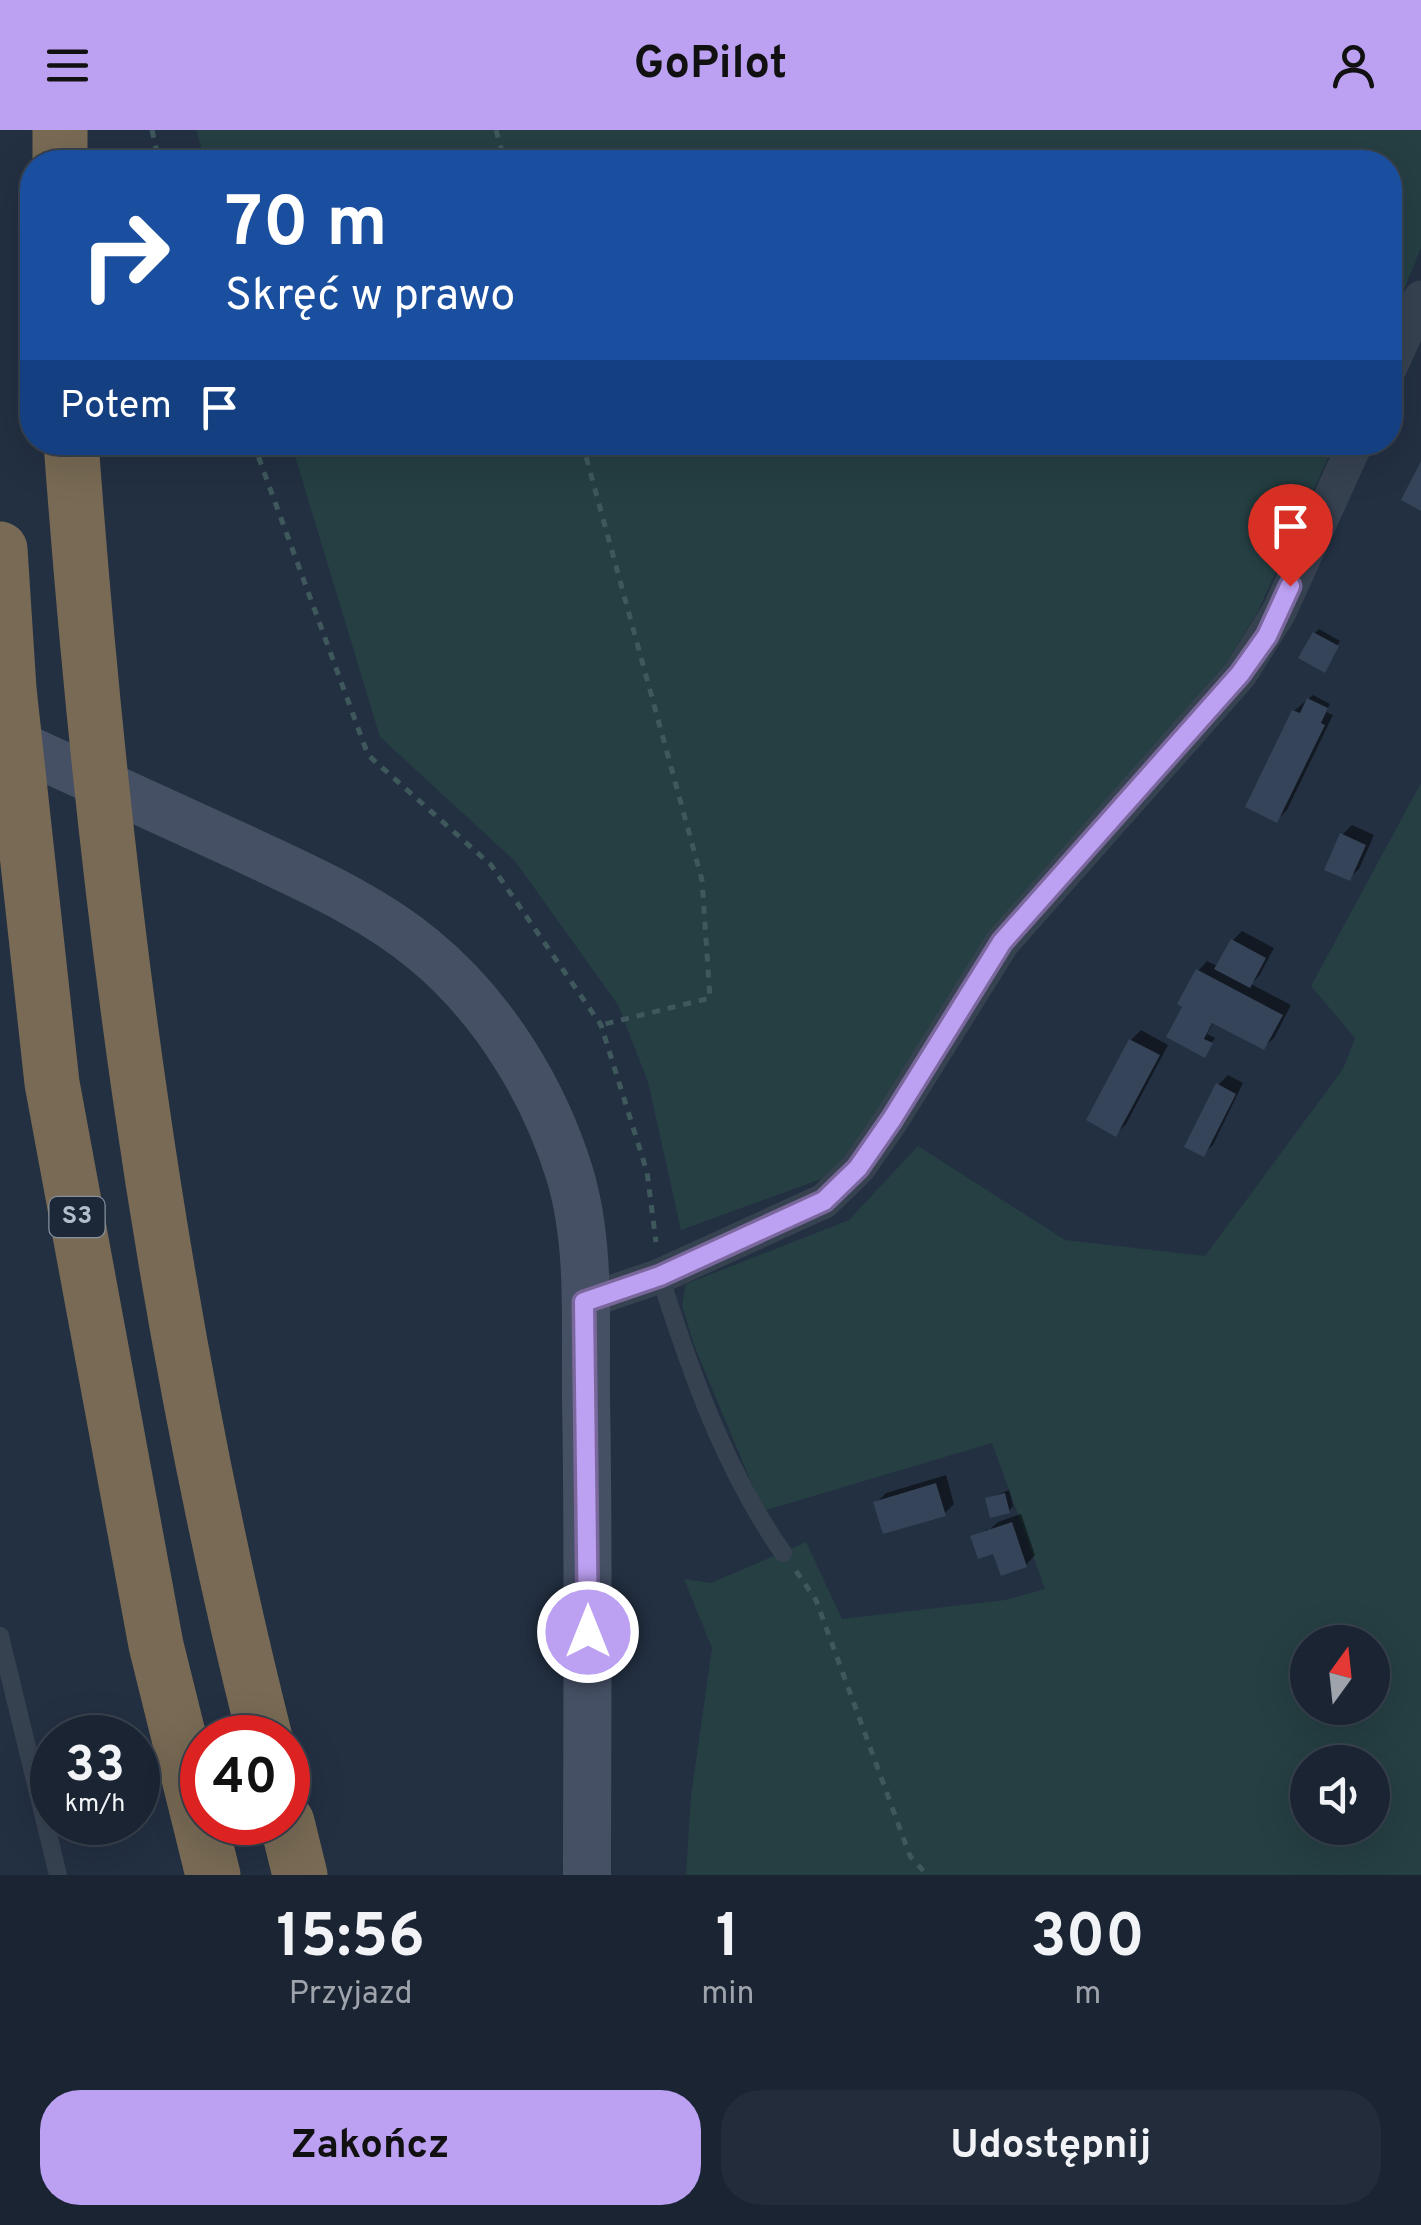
<!DOCTYPE html>
<html lang="pl">
<head>
<meta charset="utf-8">
<style>
	body { margin:0; font-family:Overpass,sans-serif; background:#232c3a; color:#f1f3f6; height:100vh; display:flex; flex-direction:column; font-size:38px; white-space:nowrap }
	* { box-sizing:border-box; margin:0 }
	p { font-size:32px; color:#9fa4ac }
	.icon { flex:none; width:55px; height:55px; fill:none; stroke:currentColor; stroke-width:2; stroke-linecap:round; stroke-linejoin:round }
	.map { position:relative; height:1745px; overflow:hidden }
	.sheet { display:flex; flex-direction:column; background:#1a2432; flex:1 }
	.sheet>* { flex:none }
	.hud { position:absolute; left:20px; top:20px; width:1382px; height:305px; border-radius:40px; box-shadow:0 10px 40px #0002,0 0 0 2px #38414d; background:#1a4fa0; color:#fff; overflow:hidden }
	.needle { width:65px; rotate:15deg }
	.tools { position:absolute; left:1290px; top:1495px; display:grid; gap:20px }
	.tools a { display:grid; place-items:center; width:100px; height:100px; border-radius:50%; background:#1a2432; box-shadow:0 10px 40px #0002,0 0 0 2px #38414d; font-size:50px }
	.speed { position:absolute; left:30px; top:1585px; display:flex; gap:20px; font-size:50px; font-weight:700; text-align:center }
	.speed>* { display:grid; place-content:center; width:130px; height:130px; border-radius:50%; background:#1a2432; box-shadow:0 10px 40px #0002,0 0 0 2px #38414d; line-height:1 }
	.speed small { font-size:25px; font-weight:400 }
	.speed .limit { border:15px solid #d22; background:#fff; color:#111 }
	.pin { position:absolute; display:grid; place-items:center; width:85px; height:85px; color:#fff; margin:-102px -42px; border-radius:50% 50% 50% 0; rotate:-45deg; box-shadow:0 0 10px #0007 }
	.pin .icon { rotate:45deg }
	.me { position:absolute; width:110px; margin:-55px; rotate:0deg; stroke-linejoin:round; filter:drop-shadow(0 0 8px #0008) }
	.turn { display:flex; align-items:center; gap:35px; height:210px; padding:0 40px; font-size:45px }
	.turn .icon { width:130px; height:130px; stroke-width:2.5 }
	.turn b { display:block; font-size:70px; line-height:85px }
	.then { display:flex; align-items:center; height:95px; padding:0 40px; background:#0003; gap:20px; font-size:38px }
	.eta { display:flex; justify-content:space-evenly; align-items:center; height:170px; text-align:center }
	.eta b { font-size:60px; font-weight:700; line-height:70px }
	.primary-button { display:flex; gap:20px; margin-top:auto; padding:20px 40px }
	.primary-button a { flex:1; height:115px; border-radius:40px; background:#bca0f2; color:#111; font-size:40px; font-weight:700; line-height:115px; text-align:center }
	.primary-button a+a { background:#232c3a; color:#f1f3f6 }
	header { display:flex; justify-content:space-between; align-items:center; height:130px; padding:0 40px; background:#bca0f2; color:#111; font-size:45px; font-weight:700 }
	.map>svg:first-child { display:block }
	.green { fill:#253f43; fill-rule:evenodd }
	.shadow { fill:#0007 }
	.building { fill:#354458 }
	.lines { fill:none; stroke-linecap:round; stroke-linejoin:round }
	.path { stroke:#3e585b; stroke-width:5; stroke-dasharray:8 8; stroke-linecap:butt }
	.lane { stroke:#374251; stroke-width:18 }
	.street { stroke:#374251; stroke-width:35 }
	.secondary { stroke:#455065; stroke-width:48 }
	.highway { stroke:#786a54; stroke-width:55 }
	.route-casing { stroke:#7a689d; stroke-width:25 }
	.route { stroke:#bca0f2; stroke-width:18 }
	.labels { text-anchor:middle; dominant-baseline:central; stroke-width:10; stroke-linejoin:round; paint-order:stroke }
	.shield { fill:#1c2737; stroke:#86909f; stroke-width:2.5 }
	.shield-label { font-size:25px; font-weight:bold; fill:#b4bdcc }
</style>
</head>
<body>
<header><svg class="icon" aria-label="menu" viewBox="0 0 24 24"><path d="M4 6h16M4 12h16M4 18h16"/></svg>GoPilot<svg class="icon" aria-label="person" viewBox="0 0 24 24"><circle cx="12" cy="8" r="4"/><path d="M4 21q1-7 8-7t8 7"/></svg></header>
<div class="map">
<svg width="1421" height="1745" viewBox="0 0 1421 1745">
	<rect width="100%" height="100%" fill="#233042"/>
	<!-- green -->
	<path class="green" d="M 196,0 L 1421,0 L 1421,118 L 1390,194 L 1390,32 L 206,32 Z
		M 291,313 L 1335,313 L 1258,481 L 1227,532 L 987,811 L 866,1001 L 835,1039 L 821,1049 L 681,1100 L 648,952 L 618,875 L 515,731 L 380,607 Z
		M 1421,653 L 1421,1745 L 686,1745 L 691,1666 L 712,1518 L 684,1449 L 711,1453 L 806,1412 L 842,1489 L 1005,1470 L 1045,1459 L 992,1313 L 763,1381 L 694,1215 L 682,1175 L 686,1154 L 849,1090 L 918,1016 L 1065,1110 L 1205,1126 L 1343,939 L 1355,908 L 1311,856 ZM 1308,1512 L 1372,1512 L 1372,1578 L 1308,1578 ZM 1308,1632 L 1372,1632 L 1372,1698 L 1308,1698 Z"/>
	<!-- shadow -->
	<path class="shadow" d="M 1319,499 L 1340,511 L 1324,538 L 1315,503 Z
		M 1313,565 L 1330,574 L 1326,582 L 1333,585 L 1287,680 L 1277,690 L 1294,581 Z
		M 1352,695 L 1374,705 L 1359,739 L 1349,748 L 1342,705 Z
		M 1242,801 L 1274,818 L 1259,846 L 1251,854 L 1291,875 L 1274,908 L 1264,917 L 1214,891 L 1207,904 L 1215,908 L 1204,925 L 1198,841 L 1207,831 L 1219,837 L 1233,810 Z
		M 1141,900 L 1168,915 L 1126,994 L 1116,1004 L 1090,989 L 1131,910 Z
		M 1228,945 L 1243,953 L 1213,1015 L 1203,1024 L 1218,955 Z
		M 946,1345 L 954,1374 L 944,1384 L 876,1373 L 886,1363 Z
		M 1009,1360 L 1013,1376 L 1009,1381 L 987,1369 Z
		M 1021,1384 L 1035,1425 L 1026,1435 L 973,1407 L 988,1399 L 988,1401 L 998,1392 Z"/>
	<!-- building -->
	<path class="building" d="M 1421,331 L 1421,381 L 1401,370 Z
		M 1313,502 L 1339,516 L 1325,543 L 1298,528 Z
		M 1307,568 L 1328,578 L 1321,593 L 1325,595 L 1277,693 L 1245,677 L 1292,580 L 1300,583 Z
		M 1340,703 L 1366,715 L 1350,751 L 1324,740 Z
		M 1231,809 L 1266,828 L 1250,858 L 1214,839 Z
		M 1196,839 L 1283,885 L 1264,920 L 1212,893 L 1204,909 L 1213,913 L 1205,928 L 1166,907 L 1182,877 L 1177,874 Z
		M 1129,909 L 1160,925 L 1116,1007 L 1086,990 Z
		M 1216,953 L 1236,964 L 1204,1027 L 1184,1017 Z
		M 936,1353 L 946,1386 L 883,1404 L 873,1372 Z
		M 1005,1363 L 1010,1383 L 990,1388 L 985,1368 Z
		M 1012,1392 L 1027,1437 L 1001,1446 L 993,1424 L 978,1429 L 970,1406 Z"/>
	<g class="lines">
		<!-- path -->
		<path class="path" d="M 152,0 L 159,32
			M 496,0 L 505,32
			M 253,312 L 368,625 L 491,735 L 601,895 L 647,1042 L 656,1112
			M 582,312 L 702,750 L 710,868 L 601,895
			M 796,1441 L 816,1470 L 910,1726 L 927,1745"/>
		<!-- lane -->
		<path class="lane" d="M 660,1146 C 691,1243 724,1338 783,1423
			M 0,1506 L 58,1745"/>
		<!-- street -->
		<path class="street" d="M 1390,237 L 1421,168
			M 584,1172 L 660,1146 L 824,1071 L 858,1038 L 892,989 L 1002,813 L 1240,544 L 1279,482 L 1356,312"/>
		<!-- secondary -->
		<path class="secondary" d="M 0,607 C 82,645 165,682 247,720 C 308,749 371,776 424,820 C 493,877 544,960 570,1045 C 591,1115 585,1196 586,1270 C 589,1428 587,1587 587,1745"/>
		<!-- highway -->
		<path class="highway" d="M 60,0 L 60,32
			M 71,312 C 103,748 158,1184 265,1608
			M 0,419 L 9,559 L 52,953 L 156,1515 L 213,1745
			M 287,1692 L 300,1745"/>
	</g>
	<g class="lines">
		<!-- route casing -->
		<g class="route-casing">
			<path id="route" d="M 588,1502 L 584,1172 L 660,1146 L 824,1071 L 858,1038 L 892,989 L 1002,812 L 1240,544 L 1267,506 L 1290,456"/>
		</g>
		<!-- route -->
		<use href="#route" class="route"/>
	</g>
	<g class="labels">
		<!-- shield labels -->
		<rect class="shield" x="49.5" y="1067" width="55" height="40" rx="8"/>
		<g class="shield-label">
			<text x="77" y="1087">S3</text>
		</g>
	</g>
</svg>
<div class="tools">
<a><svg class="needle" viewBox="-14 -14 28 28"><path d="M0-13l5 13h-10z" fill="#e53935"/><path d="M0 13l5-13h-10z" fill="#9fa4ac"/></svg></a>
<a><svg class="icon" aria-label="sound" viewBox="0 0 24 24"><path d="M4 9h4l5-4v14l-5-4H4zM17 9q2 3 0 6"/></svg></a>
</div>
<div class="speed"><div>33<small>km/h</small></div><div class="limit">40</div></div>
<div class="pin" style="left:1290px;top:456px;background:#d93025"><svg class="icon" aria-label="arrive" viewBox="0 0 24 24"><path d="M6 21V4h12l-3 4 3 4H6"/></svg></div>
<svg class="me" style="left:588px;top:1502px" viewBox="-20 -20 40 40"><circle r="17" fill="#bca0f2" stroke="#fff" stroke-width="3"/><path d="M0-11L8 9 0 5-8 9z" fill="#fff"/></svg>
<div class="hud">
<div class="turn"><svg class="icon" aria-label="right" viewBox="0 0 24 24"><path d="M7 20v-9h11M14 6l5 5-5 5"/></svg><div><b>70 m</b>Skręć w prawo</div></div>
<div class="then">Potem<svg class="icon" aria-label="arrive" viewBox="0 0 24 24"><path d="M6 21V4h12l-3 4 3 4H6"/></svg></div>
</div>
</div>
<section class="sheet">
<div class="eta">
<div><b>15:56</b><p>Przyjazd</p></div>
<div><b>1</b><p>min</p></div>
<div><b>300</b><p>m</p></div>
</div>
<div class="primary-button"><a>Zakończ</a><a>Udostępnij</a></div>
</section>
</body>
</html>
